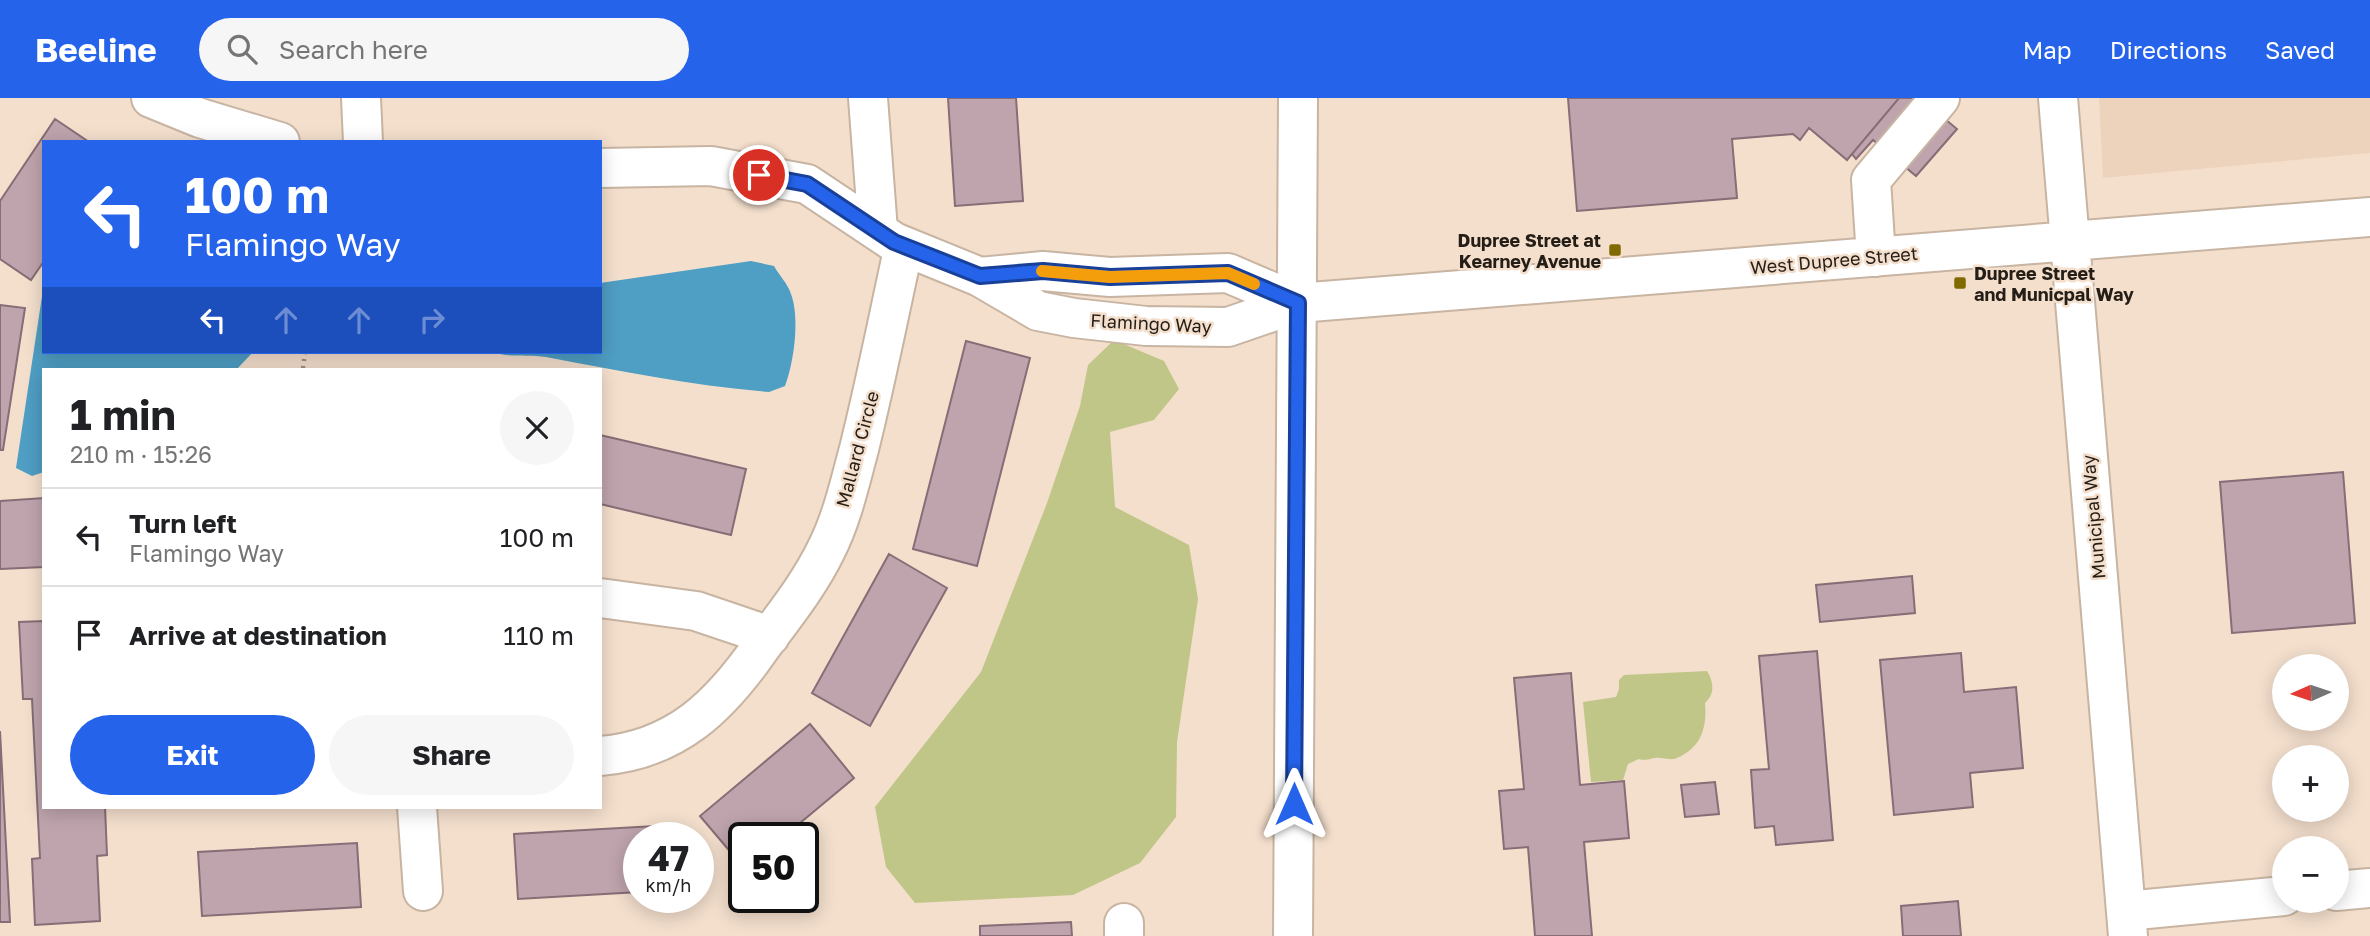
<!DOCTYPE html>
<html lang="en">
<head>
<meta charset="utf-8">
<style>
	body { margin:0; font-family:"Golos Text",sans-serif; background:#f6f6f6; color:#202124; height:100vh; display:flex; flex-direction:column; font-size:26px; white-space:nowrap }
	* { box-sizing:border-box; margin:0 }
	p { font-size:23px; color:#757577 }
	.icon { flex:none; width:38px; height:38px; fill:none; stroke:currentColor; stroke-width:2; stroke-linecap:round; stroke-linejoin:round }
	.map { position:relative; flex:1; overflow:hidden }
	.side { position:absolute; left:42px; top:270px; width:560px; height:441px; display:flex; flex-direction:column; background:#fff; border-radius:0px; box-shadow:0 4px 18px #0003 }
	.side>* { flex:none }
	.guide { position:absolute; left:42px; top:42px; width:560px; height:214px; border-radius:0px; box-shadow:0 4px 18px #0003; background:#2563eb; color:#fff; overflow:hidden }
	.needle { width:46px; rotate:267deg }
	.buttons { position:absolute; left:2272px; top:556px; display:grid; gap:14px }
	.buttons a { display:grid; place-items:center; width:77px; height:77px; border-radius:50%; background:#fff; box-shadow:0 4px 18px #0003; font-size:35px }
	.speed { position:absolute; left:623px; top:724px; display:flex; gap:14px; font-size:35px; font-weight:700; text-align:center }
	.speed>* { display:grid; place-content:center; width:91px; height:91px; border-radius:50%; background:#fff; box-shadow:0 4px 18px #0003; line-height:1 }
	.speed small { font-size:18px; font-weight:400 }
	.speed .limit { border:4px solid #111; border-radius:10px; background:#fff; color:#111 }
	.pin { position:absolute; display:grid; place-items:center; width:60px; height:60px; color:#fff; margin:-30px; border:4px solid #fff; border-radius:50%; box-shadow:0 2px 7px #0007 }
	.me { position:absolute; width:77px; margin:-38px; rotate:0deg; stroke-linejoin:round; filter:drop-shadow(0 0 5px #0008) }
	.turn { display:flex; align-items:center; gap:24px; height:147px; padding:0 28px; font-size:32px }
	.turn .icon { width:91px; height:91px; stroke-width:2.5 }
	.turn b { display:block; font-size:49px; line-height:60px }
	.lanes { display:flex; align-items:center; height:66px; padding:0 28px; background:#0003; justify-content:center; gap:35px; direction:ltr }
	.lanes .off { opacity:.35 }
	.round { display:grid; place-items:center; flex:none; width:74px; height:74px; border-radius:37px; background:#f6f6f6 }
	.head { display:flex; align-items:center; justify-content:space-between; height:119px; padding:0 28px }
	h1 { font-size:42px; font-weight:700; line-height:52px }
	.primary-button { display:flex; gap:14px; margin-top:auto; padding:14px 28px }
	.primary-button a { flex:1; height:80px; border-radius:42px; background:#2563eb; color:#fff; font-size:28px; font-weight:700; line-height:80px; text-align:center }
	.primary-button a+a { background:#f6f6f6; color:#202124 }
	ul { padding:0; list-style:none }
	li { display:flex; align-items:center; gap:21px; height:98px; padding:0 28px; border-top:2px solid #e0e0e0 }
	li div { flex:1 }
	li b { display:block; font-size:26px }
	li em { font-style:normal }
	header { display:flex; align-items:center; gap:42px; box-sizing:border-box; height:98px; padding:0 35px; background:#2563eb; color:#fff }
	header strong { font-size:33px }
	nav { display:flex; gap:38px; margin-inline-start:auto; font-size:24px }
	.search { width:490px; height:63px; background:#f6f6f6; display:flex; align-items:center; gap:18px; box-sizing:border-box; padding:0 24px; border-radius:38px; color:#757577; font-size:26px }
	.map>svg:first-child { display:block }
	.built { fill:#eed3bc }
	.green { fill:#bfc687 }
	.water { fill:#4f9ec4 }
	.building { fill:#bfa4ad; stroke:#866d76; stroke-width:2 }
	.lines { fill:none; stroke-linecap:round; stroke-linejoin:round }
	.minor-casing { stroke:#c8b4a2; stroke-width:42 }
	.major-casing { stroke:#c8b4a2; stroke-width:42 }
	.path { stroke:#a09083; stroke-width:4.5; stroke-dasharray:2 5; stroke-linecap:butt }
	.minor { stroke:#fff; stroke-width:38 }
	.major { stroke:#fff; stroke-width:38 }
	.route-casing { stroke:#184099; stroke-width:18 }
	.route { stroke:#2563eb; stroke-width:12 }
	.slow { stroke:#f59e0b; stroke-width:12 }
	.poi-dot { fill:#806a02; stroke:#f4dfcd; stroke-width:2.5 }
	.labels { text-anchor:middle; dominant-baseline:central; stroke-width:5; stroke-linejoin:round; paint-order:stroke }
	.poi-label { font-size:18px; font-weight:bold; fill:#251e17; stroke:#f4dfcd; text-anchor:end }
	.street-label { font-size:18px; fill:#251e17; stroke:#f4dfcd }
</style>
</head>
<body>
<header>
<strong>Beeline</strong>
<div class="search"><svg class="icon" aria-label="search" viewBox="0 0 24 24"><circle cx="10" cy="10" r="6"/><path d="M15 15l6 6"/></svg>Search here</div>
<nav><a>Map</a><a>Directions</a><a>Saved</a></nav>
</header>
<div class="map">
<svg width="2370" height="838" viewBox="0 0 2370 838">
	<rect width="100%" height="100%" fill="#f4dfcd"/>
	<!-- built -->
	<path class="built" d="M 2099,0 L 2370,0 L 2370,55 L 2103,80 Z"/>
	<!-- green -->
	<path class="green" d="M 1114,242 L 1164,263 L 1179,291 L 1154,322 L 1110,334 L 1115,409 L 1189,447 L 1198,501 L 1177,644 L 1176,719 L 1140,765 L 1073,797 L 915,805 L 886,769 L 875,709 L 981,574 L 1047,405 L 1080,308 L 1088,267 Z
		M 1707,573 C 1714,584 1715,596 1705,605 C 1707,629 1702,649 1677,660 C 1670,663 1662,659 1655,660 C 1648,661 1646,663 1639,661 L 1628,666 L 1623,682 L 1591,684 L 1583,604 L 1616,599 L 1619,591 L 1619,582 L 1624,577 Z"/>
	<!-- water -->
	<path class="water" d="M 751,163 L 774,168 C 779,177 788,186 791,196 C 800,220 794,264 785,288 L 769,294 C 694,288 620,273 546,259 C 528,256 509,260 493,254 L 600,254 L 600,185 Z
		M 44,185 L 44,254 L 257,254 L 253,254 L 237,271 L 44,271 L 44,374 L 32,378 L 16,370 Z"/>
	<!-- building -->
	<path class="building" d="M 948,0 L 1016,0 L 1023,103 L 955,108 Z
		M 1568,0 L 1899,0 L 1847,62 L 1809,30 L 1800,42 L 1793,36 L 1732,41 L 1737,100 L 1577,113 Z
		M 1899,0 L 1920,0 L 1957,31 L 1916,78 L 1873,42 L 1856,61 L 1852,56 Z
		M 55,21 L 89,44 L 44,44 L 44,163 L 31,182 L 0,161 L 0,103 Z
		M 0,207 L 25,210 L 3,352 L 0,352 Z
		M 966,243 L 1030,260 L 977,468 L 913,451 Z
		M 600,337 L 746,371 L 731,437 L 600,406 Z
		M 2343,374 L 2355,525 L 2232,535 L 2220,384 Z
		M 44,400 L 44,469 L 0,471 L 0,403 Z
		M 889,456 L 947,490 L 870,628 L 812,595 Z
		M 1912,478 L 1915,515 L 1820,524 L 1816,487 Z
		M 44,523 L 44,709 L 105,709 L 107,757 L 97,758 L 100,823 L 35,827 L 32,761 L 40,760 L 32,601 L 23,601 L 19,524 Z
		M 1817,553 L 1833,742 L 1776,747 L 1774,728 L 1755,730 L 1751,672 L 1769,671 L 1759,558 Z
		M 1961,555 L 1964,594 L 2016,589 L 2023,670 L 1970,675 L 1973,709 L 1894,717 L 1880,562 Z
		M 1571,575 L 1580,687 L 1624,683 L 1629,740 L 1584,744 L 1592,838 L 1535,838 L 1528,749 L 1504,751 L 1499,693 L 1524,691 L 1514,580 Z
		M 810,626 L 854,680 L 782,740 L 744,740 L 744,770 L 700,718 Z
		M 0,633 L 10,824 L 0,824 Z
		M 1715,684 L 1719,716 L 1685,719 L 1681,687 Z
		M 673,727 L 674,740 L 639,740 L 639,794 L 518,801 L 514,736 Z
		M 357,745 L 361,809 L 202,818 L 198,754 Z
		M 1958,803 L 1961,838 L 1903,838 L 1901,808 Z
		M 1071,824 L 1072,838 L 980,838 L 980,828 Z"/>
	<g class="lines">
		<!-- minor casing -->
		<g class="minor-casing">
			<path id="minor" d="M 151,0 L 200,20 L 280,44
				M 361,0 L 363,44
				M 868,0 L 878,133
				M 2058,0 L 2128,838
				M 600,70 L 711,68 L 807,86 L 894,144 L 980,179 L 1038,213 L 1074,220 L 1146,228 L 1228,229 L 1298,205 L 2370,119
				M 1876,159 L 1871,82 L 1940,0
				M 980,179 L 1043,173 L 1110,179 L 1228,175 L 1298,205
				M 600,500 L 696,513 L 770,538
				M 600,658 C 676,652 720,608 761,549 C 784,518 809,487 826,452 C 842,421 850,384 859,351 C 876,283 889,216 904,148
				M 417,709 L 423,793
				M 2336,793 L 2370,790
				M 2126,813 L 2284,798
				M 1124,825 L 1124,838"/>
		</g>
		<!-- major casing -->
		<g class="major-casing">
			<path id="major" d="M 1293,838 L 1298,0"/>
		</g>
		<!-- path -->
		<path class="path" d="M 303,270 L 305,254"/>
		<!-- minor -->
		<use href="#minor" class="minor"/>
		<!-- major -->
		<use href="#major" class="major"/>
	</g>
	<g class="lines">
		<!-- route casing -->
		<g class="route-casing">
			<path id="route" d="M 759,77 L 807,86 L 894,144 L 980,178 L 1043,173 L 1110,179 L 1228,175 L 1298,205 L 1294,706"/>
		</g>
		<!-- route -->
		<use href="#route" class="route"/>
		<!-- slow -->
		<path class="slow" d="M 1042,173 L 1110,179 L 1228,175 L 1254,186"/>
	</g>
	<!-- markers -->
	<g class="poi-dot">
		<rect x="1608" y="145" width="14" height="14" rx="3.5"/>
		<rect x="1953" y="178" width="14" height="14" rx="3.5"/>
	</g>
	<g class="labels">
		<!-- poi labels -->
		<g class="poi-label">
			<text x="1601" y="142">Dupree Street at<tspan x="1601" dy="21">Kearney Avenue</tspan></text>
			<text x="1974" y="175" text-anchor="start">Dupree Street<tspan x="1974" dy="21">and Municpal Way</tspan></text>
		</g>
		<!-- street labels -->
		<g class="street-label">
			<text transform="translate(1834 162) rotate(-5)">West Dupree Street</text>
			<text transform="translate(1151 225) rotate(3)">Flamingo Way</text>
			<text transform="translate(857 351) rotate(-75)">Mallard Circle</text>
			<text transform="translate(2093 419) rotate(-95)">Municipal Way</text>
		</g>
	</g>
</svg>
<div class="buttons">
<a><svg class="needle" viewBox="-14 -14 28 28"><path d="M0-13l5 13h-10z" fill="#e53935"/><path d="M0 13l5-13h-10z" fill="#757577"/></svg></a>
<a>+</a>
<a>−</a>
</div>
<div class="speed"><div>47<small>km/h</small></div><div class="limit">50</div></div>
<div class="pin" style="left:759px;top:77px;background:#d93025"><svg class="icon" aria-label="arrive" viewBox="0 0 24 24"><path d="M6 21V4h12l-3 4 3 4H6"/></svg></div>
<svg class="me" style="left:1294px;top:706px" viewBox="-20 -20 40 40"><path d="M0-17L14 15 0 8-14 15z" fill="#2563eb" stroke="#fff" stroke-width="4"/></svg>
<div class="guide">
<div class="turn"><svg class="icon" aria-label="left" viewBox="0 0 24 24"><path d="M17 20v-9H6M10 6l-5 5 5 5"/></svg><div><b>100 m</b>Flamingo Way</div></div>
<div class="lanes"><svg class="icon" aria-label="left" viewBox="0 0 24 24"><path d="M17 20v-9H6M10 6l-5 5 5 5"/></svg><svg class="icon off" aria-label="ahead" viewBox="0 0 24 24"><path d="M12 20V5M6 11l6-6 6 6"/></svg><svg class="icon off" aria-label="ahead" viewBox="0 0 24 24"><path d="M12 20V5M6 11l6-6 6 6"/></svg><svg class="icon off" aria-label="right" viewBox="0 0 24 24"><path d="M7 20v-9h11M14 6l5 5-5 5"/></svg></div>
</div>
<section class="side">
<div class="head"><div><h1>1 min</h1><p>210 m · 15:26</p></div><a class="round"><svg class="icon" aria-label="close" viewBox="0 0 24 24"><path d="M6 6l12 12M18 6L6 18"/></svg></a></div>
<ul>
<li><svg class="icon" aria-label="left" viewBox="0 0 24 24"><path d="M17 20v-9H6M10 6l-5 5 5 5"/></svg><div><b>Turn left</b><p>Flamingo Way</p></div><em>100 m</em></li>
<li><svg class="icon" aria-label="arrive" viewBox="0 0 24 24"><path d="M6 21V4h12l-3 4 3 4H6"/></svg><div><b>Arrive at destination</b></div><em>110 m</em></li>
</ul>
<div class="primary-button"><a>Exit</a><a>Share</a></div>
</section>
</div>
</body>
</html>
